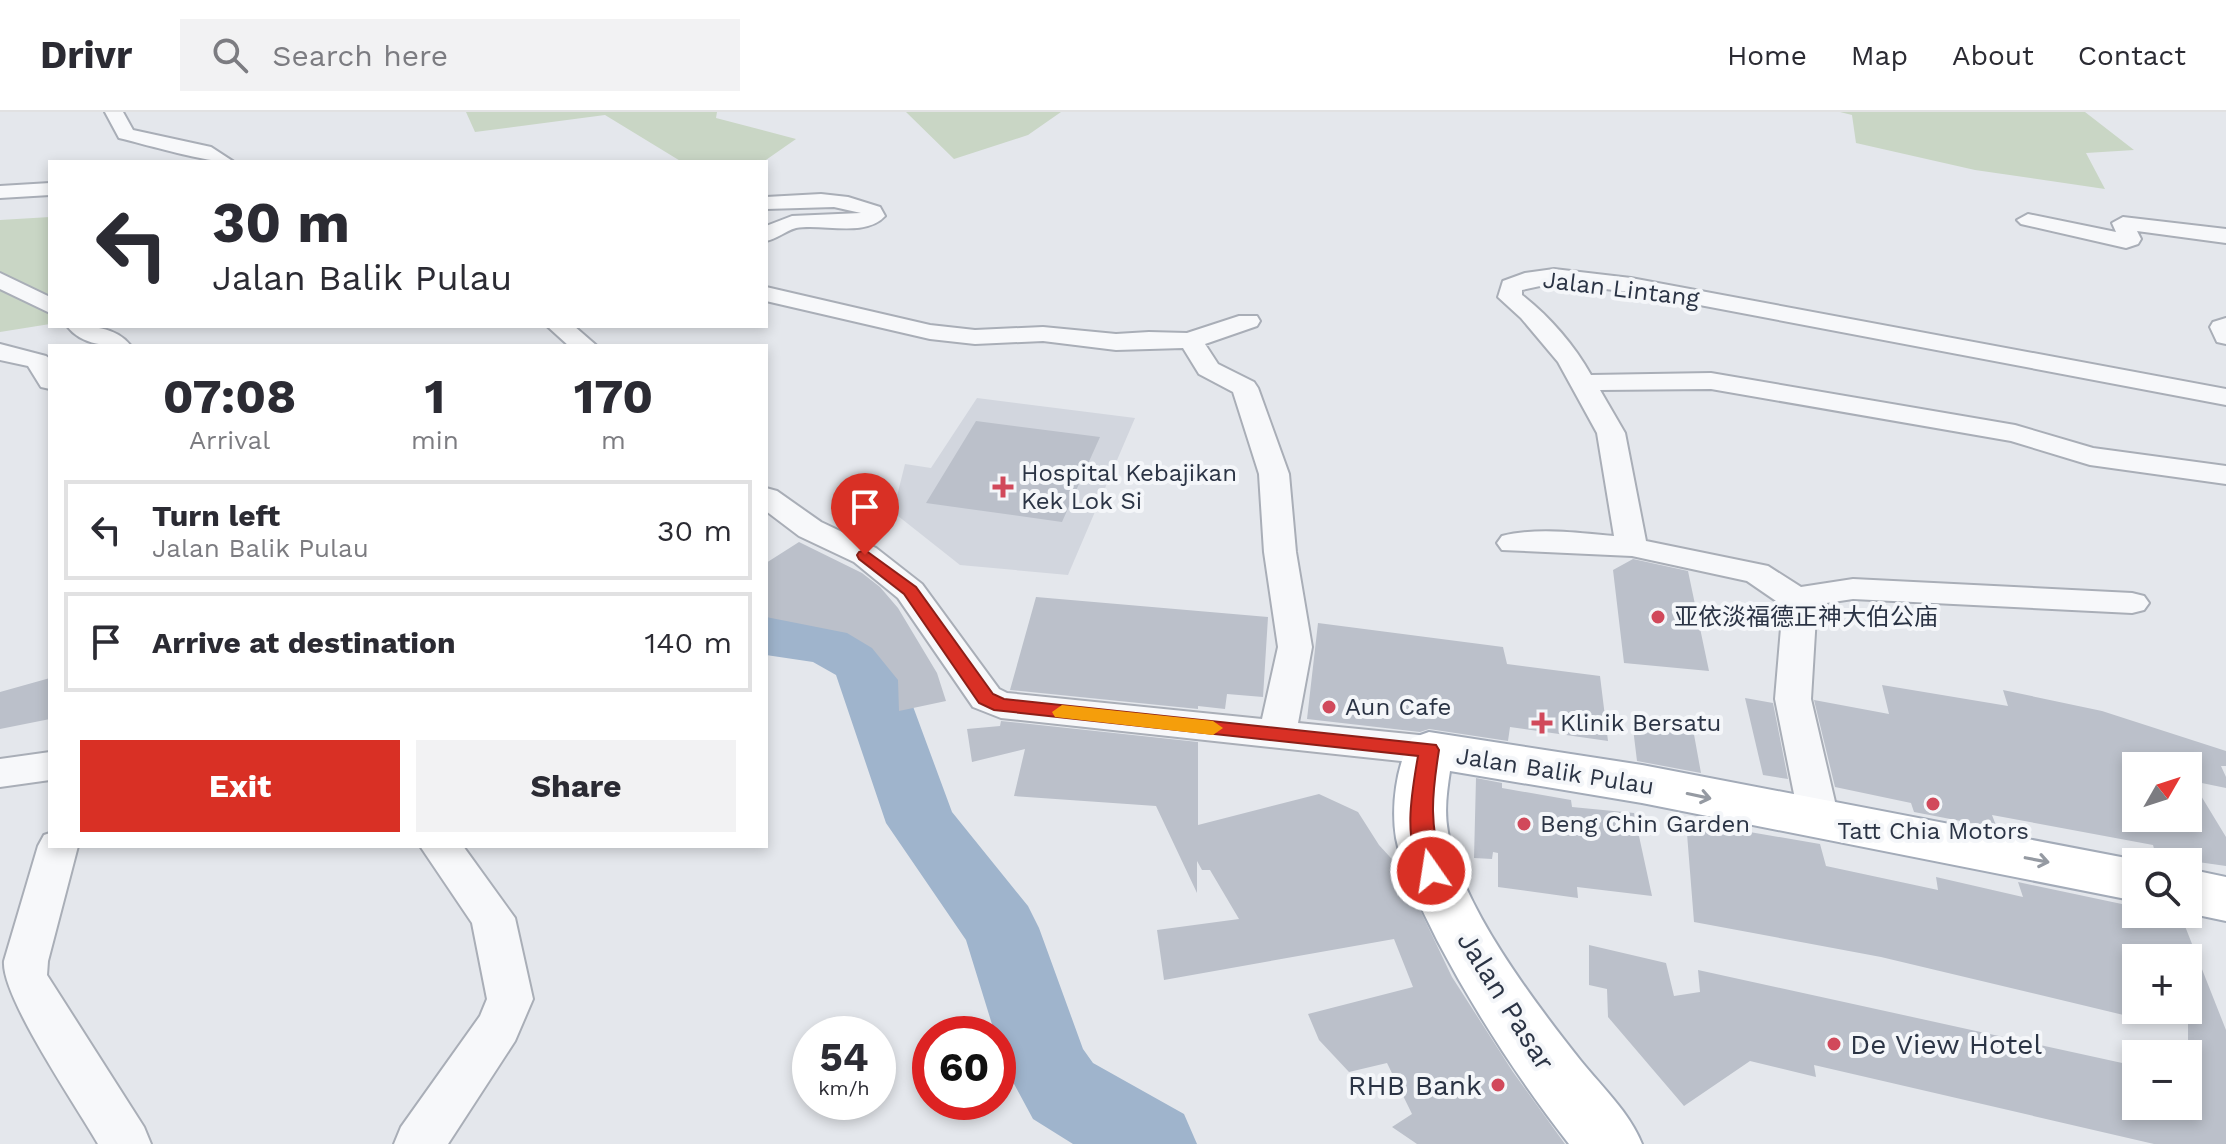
<!DOCTYPE html>
<html lang="en">
<head>
<meta charset="utf-8">
<style>
	body { margin:0; font-family:"Work Sans","Noto Sans SC",sans-serif; background:#f2f2f3; color:#2b2b33; height:100vh; display:flex; flex-direction:column; font-size:30px; white-space:nowrap }
	* { box-sizing:border-box; margin:0 }
	p { font-size:26px; color:#7c7c81 }
	.icon { flex:none; width:44px; height:44px; fill:none; stroke:currentColor; stroke-width:2; stroke-linecap:round; stroke-linejoin:round }
	.map { position:relative; flex:1; overflow:hidden }
	.details { position:absolute; left:48px; top:232px; width:720px; height:504px; display:flex; flex-direction:column; background:#fff; border-radius:0px; box-shadow:0 4px 12px #0003 }
	.details>* { flex:none }
	.top-card { position:absolute; left:48px; top:48px; width:720px; height:168px; border-radius:0px; box-shadow:0 4px 12px #0003; background:#fff; color:#2b2b33; overflow:hidden }
	.needle { width:52px; rotate:51deg }
	.tools { position:absolute; left:2122px; top:640px; display:grid; gap:16px }
	.tools a { display:grid; place-items:center; width:80px; height:80px; border-radius:0px; background:#fff; box-shadow:0 4px 12px #0003; font-size:40px }
	.speed { position:absolute; left:792px; top:904px; display:flex; gap:16px; font-size:40px; font-weight:700; text-align:center }
	.speed>* { display:grid; place-content:center; width:104px; height:104px; border-radius:50%; background:#fff; box-shadow:0 4px 12px #0003; line-height:1 }
	.speed small { font-size:20px; font-weight:400 }
	.speed .limit { border:12px solid #d22; background:#fff; color:#111 }
	.pin { position:absolute; display:grid; place-items:center; width:68px; height:68px; color:#fff; margin:-82px -34px; border-radius:50% 50% 50% 0; rotate:-45deg; box-shadow:0 0 8px #0007 }
	.pin .icon { rotate:45deg }
	.me { position:absolute; width:88px; margin:-44px; rotate:347deg; stroke-linejoin:round; filter:drop-shadow(0 0 6px #0008) }
	.turn { display:flex; align-items:center; gap:28px; height:168px; padding:0 32px; font-size:36px }
	.turn .icon { width:104px; height:104px; stroke-width:2.5 }
	.turn b { display:block; font-size:56px; line-height:68px }
	.eta { display:flex; justify-content:space-evenly; align-items:center; height:136px; text-align:center }
	.eta b { font-size:48px; font-weight:700; line-height:56px }
	.button { display:flex; gap:16px; margin-top:auto; padding:16px 32px }
	.button a { flex:1; height:92px; border-radius:0px; background:#d93025; color:#fff; font-size:32px; font-weight:700; line-height:92px; text-align:center }
	.button a+a { background:#f2f2f3; color:#2b2b33 }
	ul { padding:0; list-style:none }
	li { display:flex; align-items:center; gap:24px; height:100px; margin:0 16px 12px; padding:0 16px; border:4px solid #e1e1e2; border-radius:0px }
	li div { flex:1 }
	li b { display:block; font-size:30px }
	li em { font-style:normal }
	header { display:flex; align-items:center; gap:48px; box-sizing:border-box; height:112px; padding:0 40px; background:#fff; border-bottom:2px solid #e1e1e2 }
	header strong { font-size:38px }
	nav { display:flex; gap:44px; margin-inline-start:auto; font-size:28px }
	.search { width:560px; height:72px; background:#f2f2f3; display:flex; align-items:center; gap:20px; box-sizing:border-box; padding:0 28px; border-radius:0px; color:#7c7c81; font-size:30px }
	.map>svg:first-child { display:block }
	.built { fill:#d2d6de }
	.green { fill:#c9d6c5 }
	.lines { fill:none; stroke-linecap:round; stroke-linejoin:round }
	.river { fill:#9fb4cc; fill-rule:evenodd }
	.building { fill:#bbc0ca; fill-rule:evenodd }
	.street-casing { stroke:#a9aeb7; stroke-width:4 }
	.primary-casing { stroke:#a3abb8; stroke-width:4 }
	.street { fill:#f7f8fa; fill-rule:evenodd }
	.primary { fill:#fff; fill-rule:evenodd }
	.oneway { stroke:#959aa2 }
	.route { fill:#d93025; stroke:#8d1f18; stroke-width:2 }
	.slow { fill:#f59e0b }
	.poi-dot { fill:#d1495b; stroke:#f4f6f9; stroke-width:3 }
	.labels { text-anchor:middle; dominant-baseline:central; stroke-width:8; stroke-linejoin:round; paint-order:stroke }
	.street-label { font-size:24px; fill:#2b3445; stroke:#f4f6f9 }
	.poi-label { font-size:24px; fill:#2b3445; stroke:#f4f6f9; text-anchor:start }
	.near-street-label { font-size:28px; fill:#2b3445; stroke:#f4f6f9 }
	.near-poi-label { font-size:28px; fill:#2b3445; stroke:#f4f6f9; text-anchor:start }
</style>
</head>
<body>
<header>
<strong>Drivr</strong>
<div class="search"><svg class="icon" aria-label="search" viewBox="0 0 24 24"><circle cx="10" cy="10" r="6"/><path d="M15 15l6 6"/></svg>Search here</div>
<nav><a>Home</a><a>Map</a><a>About</a><a>Contact</a></nav>
</header>
<div class="map">
<svg width="2226" height="1032" viewBox="0 0 2226 1032">
	<rect width="100%" height="100%" fill="#e4e7ec"/>
	<!-- built -->
	<path class="built" d="M 977,286 L 1135,306 L 1068,463 L 960,453 L 893,400 L 905,352 L 931,356 Z"/>
	<!-- green -->
	<path class="green" d="M 466,0 L 717,0 L 716,6 L 796,27 L 763,50 L 682,50 L 605,3 L 475,20 Z
		M 906,0 L 1061,0 L 1028,23 L 954,47 Z
		M 1840,0 L 2085,0 L 2134,38 L 2086,41 L 2105,77 L 1975,58 L 1856,31 L 1852,3 Z
		M 50,105 L 50,212 L 0,220 L 0,108 Z"/>
	<g class="lines">
		<!-- river -->
		<path class="river" d="M 766,503 L 851,518 L 884,536 L 911,589 L 952,700 L 1028,794 L 1039,816 L 1083,937 L 1093,951 L 1184,1002 L 1197,1032 L 1073,1032 L 1033,1007 L 1006,957 L 998,922 L 995,922 L 966,828 L 886,711 L 836,563 L 813,550 L 766,543 Z"/>
	</g>
	<!-- building -->
	<path class="building" d="M 976,309 L 1100,325 L 1062,410 L 926,391 Z
		M 799,430 L 862,461 L 880,475 L 898,496 L 937,561 L 946,589 L 899,599 L 898,568 L 872,536 L 847,521 L 766,505 L 766,451 Z
		M 1633,447 L 1688,459 L 1709,559 L 1624,551 L 1613,458 Z
		M 1036,485 L 1268,505 L 1263,585 L 1227,582 L 1225,597 L 1198,594 L 1198,597 L 1010,578 Z
		M 1318,511 L 1503,535 L 1507,552 L 1600,564 L 1608,629 L 1510,615 L 1508,629 L 1429,617 L 1420,620 L 1307,607 Z
		M 50,566 L 50,607 L 0,617 L 0,580 Z
		M 1882,573 L 2008,594 L 2003,578 L 2102,599 L 2226,639 L 2226,654 L 2221,654 L 2226,665 L 2226,676 L 2192,669 L 2226,725 L 2226,754 L 2156,744 L 2153,733 L 1992,703 L 1997,716 L 1914,700 L 1911,691 L 1835,675 L 1814,588 L 1889,602 ZM 2136,654 L 2188,654 L 2188,706 L 2136,706 Z
		M 1745,586 L 1773,591 L 1788,667 L 1763,663 Z
		M 1632,608 L 1693,617 L 1701,661 L 1637,649 Z
		M 1001,609 L 1198,630 L 1198,713 L 1319,682 L 1358,700 L 1379,733 L 1400,756 L 1452,865 L 1513,960 L 1565,1032 L 1417,1032 L 1392,1015 L 1412,1002 L 1387,951 L 1349,960 L 1319,928 L 1308,902 L 1413,875 L 1394,827 L 1164,868 L 1157,818 L 1239,807 L 1210,758 L 1202,758 L 1197,749 L 1197,781 L 1156,694 L 1014,684 L 1025,637 L 972,650 L 967,617 L 1000,614 Z
		M 1476,666 L 1502,671 L 1502,676 L 1571,688 L 1572,695 L 1634,701 L 1652,784 L 1577,775 L 1578,786 L 1498,775 L 1498,741 L 1493,740 L 1492,747 L 1474,746 Z
		M 1686,709 L 1820,732 L 1826,754 L 1938,778 L 1936,765 L 2023,785 L 2018,770 L 2136,795 L 2136,802 L 2181,804 L 2226,918 L 2226,1032 L 2154,1032 L 1814,953 L 1816,965 L 1750,949 L 1684,994 L 1608,905 L 1607,877 L 1589,873 L 1589,833 L 1666,851 L 1674,884 L 1700,880 L 1698,858 L 2136,954 L 2136,994 L 2188,994 L 2188,846 L 2136,846 L 2136,906 L 1881,845 L 1694,810 Z"/>
	<g class="lines">
		<!-- street casing -->
		<g class="street-casing">
			<path id="street" d="M 105,0 L 123,0 L 133,18 L 211,35 L 234,50 C 203,50 152,34 119,26 Z
				M 50,71 L 50,83 L 0,86 L 0,74 Z
				M 821,82 L 848,85 L 880,95 L 885,104 C 865,126 822,111 796,116 C 785,119 777,127 766,129 L 766,114 L 792,104 L 861,101 L 834,95 L 766,97 L 766,85 Z
				M 2028,102 L 2116,120 L 2112,111 L 2123,105 L 2226,117 L 2226,131 L 2137,119 L 2141,127 L 2138,132 L 2126,136 L 2021,112 L 2017,108 Z
				M 1554,157 L 1631,166 L 2226,277 L 2226,293 L 1631,180 L 1554,171 L 1522,178 L 1522,183 C 1550,205 1574,233 1591,263 L 1711,261 L 2015,313 L 2093,336 L 2226,354 L 2226,372 L 2090,353 L 2011,329 L 1711,277 L 1600,278 L 1625,321 L 1646,429 L 1768,454 L 1801,475 L 1853,467 L 2132,481 L 2144,484 L 2149,491 L 2144,498 L 2132,501 L 1853,487 L 1813,493 L 1816,504 L 1811,587 L 1839,707 L 1833,718 L 1819,722 L 1805,718 L 1799,707 L 1775,587 L 1782,504 L 1779,491 L 1747,469 L 1632,444 L 1502,438 L 1497,431 L 1502,424 C 1538,415 1578,421 1614,424 L 1597,321 L 1558,250 L 1521,206 L 1498,185 L 1503,169 L 1525,161 Z
				M 0,161 L 50,185 L 50,201 L 0,177 Z
				M 766,175 L 930,213 L 975,218 L 1043,215 L 1116,222 L 1149,220 L 1187,221 L 1239,204 L 1257,204 L 1260,209 L 1257,214 L 1205,232 L 1218,252 L 1254,270 L 1258,276 L 1289,362 L 1296,440 L 1312,535 L 1298,611 L 1429,624 L 1442,628 L 1448,638 L 1442,648 L 1429,652 L 1001,606 L 973,595 L 898,486 L 854,450 L 799,424 L 766,399 L 766,376 L 777,379 L 821,410 L 876,436 L 922,472 L 999,577 L 1007,581 L 1262,607 L 1278,535 L 1264,440 L 1259,362 L 1233,280 L 1199,262 L 1183,236 L 1116,238 L 1043,229 L 975,232 L 930,227 L 766,189 Z
				M 2226,206 L 2226,232 L 2217,230 L 2210,215 L 2213,210 Z
				M 67,214 C 89,214 116,214 131,234 C 108,234 82,234 67,214 Z
				M 547,214 L 574,214 L 597,234 L 569,234 Z
				M 0,232 L 46,244 L 50,247 L 50,277 L 41,275 L 28,254 L 0,248 Z
				M 50,640 L 50,668 L 0,675 L 0,647 Z
				M 50,721 L 50,734 L 78,734 L 48,849 L 47,863 L 144,1015 L 151,1032 L 98,1032 C 77,995 1,885 4,849 L 38,734 L 44,723 Z
				M 420,734 L 463,734 L 515,806 L 533,887 L 515,929 L 448,1032 L 394,1032 L 401,1015 L 480,904 L 487,887 L 472,811 Z"/>
		</g>
		<!-- primary casing -->
		<g class="primary-casing">
			<path id="primary" d="M 1429,620 L 1642,653 L 2147,750 L 2136,750 L 2136,789 L 1642,691 L 1450,659 C 1447,679 1444,699 1448,720 C 1460,793 1535,891 1581,949 C 1603,976 1629,1000 1642,1032 L 1569,1032 C 1519,968 1475,900 1437,828 C 1421,795 1403,762 1396,726 C 1391,695 1396,653 1412,626 Z
				M 2188,757 L 2226,765 L 2226,809 L 2188,801 Z"/>
		</g>
		<!-- street -->
		<use href="#street" class="street"/>
		<!-- primary -->
		<use href="#primary" class="primary"/>
	</g>
	<!-- one-way arrows -->
	<defs><path id="oneway-shaft" d="M-6 0H5M1.5-3L5.5 0L1.5 3" fill="none" stroke-width="1.6" stroke-linecap="round" stroke-linejoin="round" transform="scale(2)"/></defs>
	<g class="oneway">
		<use href="#oneway-shaft" transform="translate(1699 684) rotate(12)"/>
		<use href="#oneway-shaft" transform="translate(2037 748) rotate(11)"/>
	</g>
	<!-- route -->
	<path class="route" d="M 865,438 L 916,475 L 993,582 L 1004,587 L 1436,633 L 1439,638 C 1431,688 1430,710 1442,759 L 1438,765 L 1431,768 L 1423,765 C 1403,728 1411,684 1418,644 L 994,598 L 979,591 L 904,482 L 859,447 L 857,443 L 859,440 Z"/>
	<!-- slow -->
	<path class="slow" d="M 1062,593 L 1213,609 L 1223,616 L 1213,623 L 1055,605 L 1052,600 Z"/>
	<!-- markers -->
	<g class="poi-dot">
		<path d="M999 363h8v8h8v8h-8v8h-8v-8h-8v-8h8z"/>
		<circle cx="1658" cy="505" r="8"/>
		<circle cx="1329" cy="595" r="8"/>
		<path d="M1538 599h8v8h8v8h-8v8h-8v-8h-8v-8h8z"/>
		<circle cx="1933" cy="692" r="8"/>
		<circle cx="1524" cy="712" r="8"/>
		<circle cx="1834" cy="932" r="8"/>
		<circle cx="1498" cy="973" r="8"/>
	</g>
	<g class="labels">
		<!-- street labels -->
		<g class="street-label">
			<text transform="translate(1621 177) rotate(7)">Jalan Lintang</text>
			<text transform="translate(1555 659) rotate(9)">Jalan Balik Pulau</text>
		</g>
		<!-- poi labels -->
		<g class="poi-label">
			<text x="1021" y="361">Hospital Kebajikan<tspan x="1021" dy="28">Kek Lok Si</tspan></text>
			<text x="1674" y="505">亚依淡福德正神大伯公庙</text>
			<text x="1345" y="595">Aun Cafe</text>
			<text x="1560" y="611">Klinik Bersatu</text>
			<text x="1540" y="712">Beng Chin Garden</text>
			<text x="1933" y="719" text-anchor="middle">Tatt Chia Motors</text>
		</g>
		<!-- near-street labels -->
		<g class="near-street-label">
			<text transform="translate(1506 889) rotate(58)">Jalan Pasar</text>
		</g>
		<!-- near-poi labels -->
		<g class="near-poi-label">
			<text x="1850" y="932">De View Hotel</text>
			<text x="1482" y="973" text-anchor="end">RHB Bank</text>
		</g>
	</g>
</svg>
<div class="tools">
<a><svg class="needle" viewBox="-14 -14 28 28"><path d="M0-13l5 13h-10z" fill="#e53935"/><path d="M0 13l5-13h-10z" fill="#7c7c81"/></svg></a>
<a><svg class="icon" aria-label="search" viewBox="0 0 24 24"><circle cx="10" cy="10" r="6"/><path d="M15 15l6 6"/></svg></a>
<a>+</a>
<a>−</a>
</div>
<div class="speed"><div>54<small>km/h</small></div><div class="limit">60</div></div>
<div class="pin" style="left:865px;top:443px;background:#d93025"><svg class="icon" aria-label="arrive" viewBox="0 0 24 24"><path d="M6 21V4h12l-3 4 3 4H6"/></svg></div>
<svg class="me" style="left:1431px;top:759px" viewBox="-20 -20 40 40"><circle r="17" fill="#d93025" stroke="#fff" stroke-width="3"/><path d="M0-11L8 9 0 5-8 9z" fill="#fff"/></svg>
<div class="top-card">
<div class="turn"><svg class="icon" aria-label="left" viewBox="0 0 24 24"><path d="M17 20v-9H6M10 6l-5 5 5 5"/></svg><div><b>30 m</b>Jalan Balik Pulau</div></div>
</div>
<section class="details">
<div class="eta">
<div><b>07:08</b><p>Arrival</p></div>
<div><b>1</b><p>min</p></div>
<div><b>170</b><p>m</p></div>
</div>
<ul>
<li><svg class="icon" aria-label="left" viewBox="0 0 24 24"><path d="M17 20v-9H6M10 6l-5 5 5 5"/></svg><div><b>Turn left</b><p>Jalan Balik Pulau</p></div><em>30 m</em></li>
<li><svg class="icon" aria-label="arrive" viewBox="0 0 24 24"><path d="M6 21V4h12l-3 4 3 4H6"/></svg><div><b>Arrive at destination</b></div><em>140 m</em></li>
</ul>
<div class="button"><a>Exit</a><a>Share</a></div>
</section>
</div>
</body>
</html>
